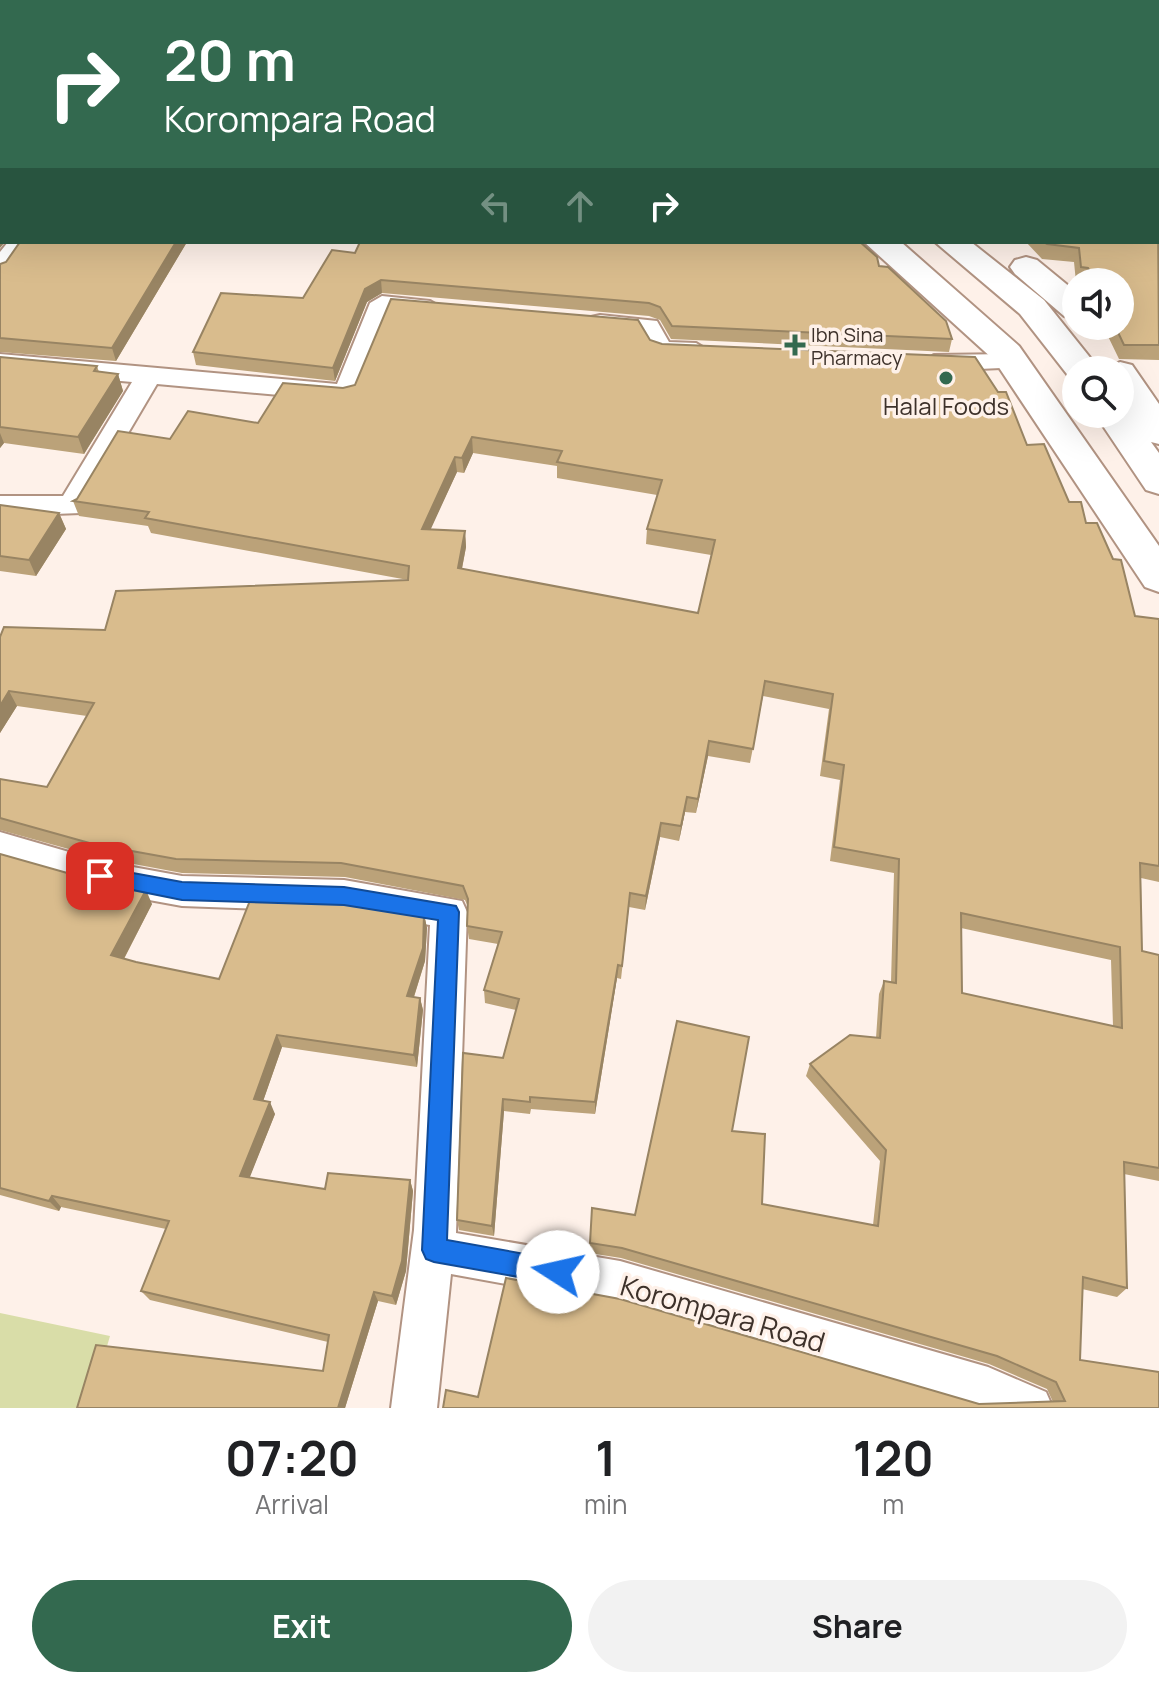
<!DOCTYPE html>
<html lang="en">
<head>
<meta charset="utf-8">
<style>
	body { margin:0; font-family:Manrope,sans-serif; background:#f2f2f2; color:#202124; height:100vh; display:flex; flex-direction:column; font-size:30px; white-space:nowrap }
	* { box-sizing:border-box; margin:0 }
	p { font-size:26px; color:#757577 }
	.icon { flex:none; width:44px; height:44px; fill:none; stroke:currentColor; stroke-width:2; stroke-linecap:round; stroke-linejoin:round }
	.map { position:relative; height:1408px; overflow:hidden }
	.sheet { display:flex; flex-direction:column; background:#fff; flex:1 }
	.sheet>* { flex:none }
	.hud { position:absolute; left:0px; top:0px; width:1160px; height:244px; box-shadow:0 8px 32px #0002; background:#33694f; color:#fff; overflow:hidden }
	.controls { position:absolute; left:1062px; top:268px; display:grid; gap:16px }
	.controls a { display:grid; place-items:center; width:72px; height:72px; border-radius:50%; background:#fff; box-shadow:0 8px 32px #0002; font-size:40px }
	.pin { position:absolute; display:grid; place-items:center; width:68px; height:68px; color:#fff; margin:-34px; border-radius:16px; box-shadow:0 4px 12px #0006 }
	.me { position:absolute; width:88px; margin:-44px; rotate:280deg; stroke-linejoin:round; filter:drop-shadow(0 0 6px #0008) }
	.turn { display:flex; align-items:center; gap:28px; height:168px; padding:0 32px; font-size:36px }
	.turn .icon { width:104px; height:104px; stroke-width:2.5 }
	.turn b { display:block; font-size:56px; line-height:68px }
	.lanes { display:flex; align-items:center; height:76px; padding:0 32px; background:#0003; justify-content:center; gap:40px; direction:ltr }
	.lanes .off { opacity:.35 }
	.eta { display:flex; justify-content:space-evenly; align-items:center; height:136px; text-align:center }
	.eta b { font-size:48px; font-weight:700; line-height:56px }
	.cta { display:flex; gap:16px; margin-top:auto; padding:16px 32px }
	.cta a { flex:1; height:92px; border-radius:48px; background:#33694f; color:#fff; font-size:32px; font-weight:700; line-height:92px; text-align:center }
	.cta a+a { background:#f2f2f2; color:#202124 }
	.map>svg:first-child { display:block }
	.green { fill:#d9dda8 }
	.lines { fill:none; stroke-linecap:round; stroke-linejoin:round }
	.street-casing { stroke:#b19382; stroke-width:4 }
	.highway-casing { stroke:#b19382; stroke-width:4 }
	.street { fill:#fff; fill-rule:evenodd }
	.highway { fill:#fff; fill-rule:evenodd }
	.wall { fill:#bba279; fill-rule:evenodd }
	.shaded-wall { fill:#988463 }
	.building { fill:#d9bc8d; stroke:#988463; stroke-width:2; fill-rule:evenodd }
	.route { fill:#1a73e8; stroke:#114b97; stroke-width:2 }
	.poi-dot { fill:#33694f; stroke:#fef1e9; stroke-width:3 }
	.labels { text-anchor:middle; dominant-baseline:central; stroke-width:7; stroke-linejoin:round; paint-order:stroke }
	.far-poi-label { font-size:20px; fill:#3d312a; stroke:#fef1e9; text-anchor:start }
	.poi-label { font-size:24px; fill:#3d312a; stroke:#fef1e9 }
	.near-street-label { font-size:28px; fill:#3d312a; stroke:#fef1e9 }
</style>
</head>
<body>
<div class="map">
<svg width="1159" height="1408" viewBox="0 0 1159 1408">
	<rect width="100%" height="100%" fill="#fef1e9"/>
	<!-- green -->
	<path class="green" d="M 0,1313 L 110,1336 L 89,1408 L 0,1408 Z"/>
	<g class="lines">
		<!-- street casing -->
		<g class="street-casing">
			<path id="street" d="M 8,242 L 31,242 L 8,273 L 0,275 L 0,252 Z
				M 382,296 L 430,301 L 442,308 L 430,315 L 391,311 L 355,399 L 346,401 L 157,384 L 81,513 L 0,516 L 0,496 L 63,496 L 132,382 L 0,370 L 0,354 L 337,384 L 370,303 Z
				M 600,315 L 657,321 L 669,342 L 696,343 L 709,351 L 696,359 L 652,354 L 639,333 L 591,327 L 588,322 L 591,317 Z
				M 1012,354 L 1025,362 L 1021,367 L 934,371 L 921,363 L 934,355 Z
				M 0,832 L 100,861 L 182,876 L 344,880 L 462,901 L 467,912 L 456,1233 L 620,1261 L 988,1367 L 1046,1392 L 1053,1408 L 972,1408 L 620,1305 L 451,1274 L 437,1408 L 391,1408 L 414,1230 L 430,925 L 344,912 L 182,906 L 100,891 L 0,862 Z"/>
		</g>
		<!-- highway casing -->
		<g class="highway-casing">
			<path id="highway" d="M 554,0 L 581,0 L 583,2 L 556,2 Z
				M 608,0 L 635,0 L 637,2 L 610,2 Z
				M 864,242 L 901,242 L 1019,346 L 1159,546 L 1159,592 L 1145,587 L 994,360 Z
				M 935,242 L 971,242 L 1044,300 L 1100,370 L 1076,370 L 1076,379 L 1070,378 L 1020,314 Z
				M 1026,257 L 1037,260 L 1076,292 L 1076,319 L 1064,316 L 1015,274 L 1010,267 L 1015,260 Z
				M 1120,362 L 1132,365 L 1159,404 L 1159,444 L 1151,442 L 1159,453 L 1159,494 L 1146,490 L 1095,414 L 1120,414 L 1120,404 L 1123,405 L 1120,370 L 1104,370 Z"/>
		</g>
		<!-- street -->
		<use href="#street" class="street"/>
		<!-- highway -->
		<use href="#highway" class="highway"/>
	</g>
	<!-- wall -->
	<path class="wall" d="M 626,0 L 1090,0 L 1090,2 L 626,2 Z
		M 2,2 L 2,114 L 0,114 Z
		M 1159,222 L 1159,360 L 1119,359 L 1103,326 L 1120,326 L 1120,282 L 1076,282 L 1074,262 L 1042,259 L 1026,242 L 1158,242 Z
		M 20,242 L 187,242 L 116,361 L 0,352 L 0,264 L 6,262 Z
		M 355,253 L 879,266 L 952,339 L 949,352 L 671,339 L 660,320 L 649,316 L 382,293 L 367,302 L 335,381 L 196,365 L 193,352 L 303,298 Z
		M 650,340 L 662,344 L 1027,445 L 1086,523 L 1135,616 L 1159,619 L 1159,882 L 1141,878 L 1142,951 L 1159,955 L 1159,1181 L 1124,1174 L 1127,1288 L 1117,1297 L 1082,1289 L 1080,1360 L 1159,1408 L 478,1397 L 979,1404 L 1053,1402 L 1047,1389 L 989,1364 L 621,1258 L 589,1253 L 590,1243 L 635,1215 L 732,1131 L 762,1204 L 873,1225 L 880,1161 L 806,1076 L 810,1064 L 876,1038 L 879,994 L 884,981 L 891,982 L 894,873 L 830,861 L 840,780 L 820,776 L 829,709 L 763,696 L 750,763 L 708,756 L 696,813 L 685,812 L 679,841 L 660,837 L 645,910 L 629,907 L 621,979 L 617,978 L 595,1114 L 531,1109 L 530,1114 L 504,1111 L 494,1236 L 459,1230 L 457,1220 L 516,1010 L 485,1003 L 484,990 L 498,944 L 469,939 L 467,926 L 468,907 L 465,900 L 345,877 L 182,873 L 101,858 L 0,830 L 0,779 L 47,787 L 87,716 L 17,706 L 0,733 L 0,637 L 105,630 L 408,580 L 151,533 L 148,526 L 79,516 L 73,501 L 77,499 L 170,439 L 258,423 L 343,388 ZM 473,453 L 557,466 L 557,478 L 657,495 L 647,529 L 646,544 L 711,555 L 698,613 L 462,569 L 466,547 L 465,531 L 430,529 L 457,472 L 464,473 ZM 961,928 L 1111,960 L 1113,1026 L 962,993 Z
		M 0,357 L 97,366 L 99,372 L 118,374 L 123,391 L 84,454 L 4,443 L 0,448 Z
		M 0,505 L 59,513 L 66,529 L 36,576 L 0,571 Z
		M 0,854 L 152,904 L 124,959 L 136,962 L 219,979 L 424,914 L 427,928 L 425,961 L 414,997 L 420,998 L 423,1010 L 417,1067 L 282,1047 L 263,1101 L 275,1114 L 249,1178 L 325,1189 L 410,1180 L 413,1191 L 406,1271 L 396,1305 L 378,1301 L 345,1408 L 77,1408 L 323,1371 L 328,1342 L 150,1300 L 141,1291 L 166,1229 L 61,1207 L 59,1211 L 0,1195 Z"/>
	<!-- shaded-wall -->
	<path class="shaded-wall" d="M 712,0 L 751,0 L 751,2 L 705,2 Z
		M 2,228 L 2,242 L 5,242 L 0,248 L 0,230 Z
		M 176,242 L 187,242 L 116,361 L 112,348 Z
		M 381,280 L 382,293 L 367,302 L 335,381 L 333,368 L 365,289 Z
		M 118,374 L 123,391 L 84,454 L 78,437 Z
		M 0,433 L 4,443 L 0,448 Z
		M 472,437 L 473,453 L 464,473 L 462,458 Z
		M 455,457 L 457,472 L 424,544 L 422,529 Z
		M 59,513 L 66,529 L 36,576 L 29,560 Z
		M 465,531 L 466,547 L 459,583 L 458,568 Z
		M 9,691 L 17,706 L 0,733 L 0,706 Z
		M 709,741 L 708,756 L 696,813 L 698,799 Z
		M 687,797 L 685,812 L 679,841 L 681,826 Z
		M 661,823 L 660,837 L 645,910 L 646,896 Z
		M 146,890 L 152,904 L 119,968 L 111,955 Z
		M 424,914 L 427,928 L 425,961 L 410,1009 L 407,996 Z
		M 618,965 L 617,978 L 595,1114 L 595,1102 Z
		M 420,998 L 423,1010 L 417,1067 L 414,1055 Z
		M 277,1035 L 282,1047 L 260,1110 L 254,1099 Z
		M 503,1099 L 504,1111 L 494,1236 L 492,1226 Z
		M 270,1102 L 275,1114 L 246,1187 L 240,1176 Z
		M 410,1180 L 413,1191 L 406,1271 L 396,1305 L 392,1296 Z
		M 52,1196 L 61,1207 L 59,1211 L 49,1201 Z
		M 374,1292 L 378,1301 L 345,1408 L 338,1408 Z"/>
	<!-- building -->
	<path class="building" d="M 0,0 L 505,0 L 508,2 L 2,2 L 2,102 L 0,102 Z
		M 638,0 L 712,0 L 705,2 L 641,2 Z
		M 752,0 L 1090,0 L 1090,2 L 752,2 Z
		M 1158,83 L 1159,83 L 1159,151 L 1158,151 Z
		M 2,142 L 2,228 L 0,230 L 0,144 Z
		M 1158,222 L 1159,345 L 1124,345 L 1115,326 L 1120,326 L 1120,282 L 1095,282 L 1088,268 L 1081,267 L 1079,248 L 1047,244 L 1044,242 L 1158,242 Z
		M 20,242 L 176,242 L 112,348 L 0,338 L 0,264 L 6,262 Z
		M 360,242 L 860,242 L 877,257 L 879,266 L 888,267 L 946,321 L 952,339 L 672,326 L 660,307 L 649,303 L 381,280 L 365,289 L 333,368 L 193,352 L 221,293 L 303,298 L 332,250 L 355,253 Z
		M 391,299 L 638,320 L 650,340 L 662,344 L 975,357 L 998,392 L 1006,392 L 1027,445 L 1044,444 L 1069,502 L 1081,502 L 1086,523 L 1097,523 L 1113,559 L 1121,560 L 1135,616 L 1159,619 L 1159,866 L 1140,863 L 1142,951 L 1159,955 L 1159,1168 L 1124,1162 L 1127,1288 L 1083,1277 L 1080,1360 L 1159,1372 L 1159,1408 L 443,1408 L 446,1390 L 478,1397 L 506,1278 L 620,1299 L 979,1404 L 1065,1401 L 1056,1382 L 997,1356 L 622,1248 L 590,1243 L 592,1208 L 635,1215 L 677,1021 L 749,1037 L 732,1131 L 765,1134 L 762,1204 L 878,1226 L 886,1150 L 810,1064 L 850,1035 L 880,1038 L 884,981 L 896,983 L 899,859 L 834,847 L 844,765 L 824,761 L 833,694 L 765,681 L 753,749 L 709,741 L 698,799 L 687,797 L 681,826 L 661,823 L 646,896 L 630,893 L 622,966 L 618,965 L 595,1102 L 530,1097 L 530,1102 L 503,1099 L 492,1226 L 457,1220 L 463,1053 L 503,1058 L 519,999 L 484,990 L 502,932 L 467,926 L 468,899 L 463,886 L 341,863 L 176,859 L 93,844 L 0,818 L 0,779 L 47,787 L 94,703 L 9,691 L 0,706 L 0,637 L 4,627 L 105,630 L 116,591 L 408,580 L 409,566 L 145,518 L 149,512 L 73,501 L 77,499 L 118,431 L 170,439 L 188,411 L 258,423 L 283,383 L 343,388 L 355,385 ZM 472,437 L 562,451 L 557,462 L 662,480 L 647,529 L 715,540 L 698,613 L 458,568 L 465,531 L 422,529 L 455,457 L 462,458 ZM 961,913 L 1120,947 L 1122,1028 L 962,993 Z
		M 0,357 L 97,366 L 94,371 L 118,374 L 78,437 L 0,427 Z
		M 0,505 L 59,513 L 29,560 L 0,556 Z
		M 0,854 L 92,880 L 146,890 L 111,955 L 136,962 L 219,979 L 251,898 L 340,901 L 424,914 L 423,948 L 407,996 L 420,998 L 414,1055 L 277,1035 L 254,1099 L 270,1102 L 240,1176 L 325,1189 L 328,1173 L 410,1180 L 402,1261 L 392,1296 L 374,1292 L 338,1408 L 77,1408 L 96,1345 L 323,1371 L 329,1335 L 141,1291 L 169,1221 L 52,1196 L 49,1201 L 0,1188 Z"/>
	<!-- route -->
	<path class="route" d="M 100,867 L 182,882 L 344,887 L 456,906 L 459,912 L 447,1240 L 558,1260 L 567,1263 L 570,1272 L 567,1281 L 558,1284 L 434,1262 L 426,1259 L 422,1250 L 438,920 L 344,905 L 182,900 L 93,882 L 90,876 Z"/>
	<!-- markers -->
	<g class="poi-dot">
		<path d="M791 333h8v8h8v8h-8v8h-8v-8h-8v-8h8z"/>
		<circle cx="946" cy="378" r="8"/>
	</g>
	<g class="labels">
		<!-- far-poi labels -->
		<g class="far-poi-label">
			<text x="811" y="334">Ibn Sina<tspan x="811" dy="23">Pharmacy</tspan></text>
		</g>
		<!-- poi labels -->
		<g class="poi-label">
			<text x="946" y="405">Halal Foods</text>
		</g>
		<!-- near-street labels -->
		<g class="near-street-label">
			<text transform="translate(723 1313) rotate(16)">Korompara Road</text>
		</g>
	</g>
</svg>
<div class="controls">
<a><svg class="icon" aria-label="sound" viewBox="0 0 24 24"><path d="M4 9h4l5-4v14l-5-4H4zM17 9q2 3 0 6"/></svg></a>
<a><svg class="icon" aria-label="search" viewBox="0 0 24 24"><circle cx="10" cy="10" r="6"/><path d="M15 15l6 6"/></svg></a>
</div>
<div class="pin" style="left:100px;top:876px;background:#d93025"><svg class="icon" aria-label="arrive" viewBox="0 0 24 24"><path d="M6 21V4h12l-3 4 3 4H6"/></svg></div>
<svg class="me" style="left:558px;top:1272px" viewBox="-20 -20 40 40"><circle r="19" fill="#fff"/><path d="M0-13L10 11 0 6-10 11z" fill="#1a73e8"/></svg>
<div class="hud">
<div class="turn"><svg class="icon" aria-label="right" viewBox="0 0 24 24"><path d="M7 20v-9h11M14 6l5 5-5 5"/></svg><div><b>20 m</b>Korompara Road</div></div>
<div class="lanes"><svg class="icon off" aria-label="left" viewBox="0 0 24 24"><path d="M17 20v-9H6M10 6l-5 5 5 5"/></svg><svg class="icon off" aria-label="ahead" viewBox="0 0 24 24"><path d="M12 20V5M6 11l6-6 6 6"/></svg><svg class="icon" aria-label="right" viewBox="0 0 24 24"><path d="M7 20v-9h11M14 6l5 5-5 5"/></svg></div>
</div>
</div>
<section class="sheet">
<div class="eta">
<div><b>07:20</b><p>Arrival</p></div>
<div><b>1</b><p>min</p></div>
<div><b>120</b><p>m</p></div>
</div>
<div class="cta"><a>Exit</a><a>Share</a></div>
</section>
</body>
</html>
